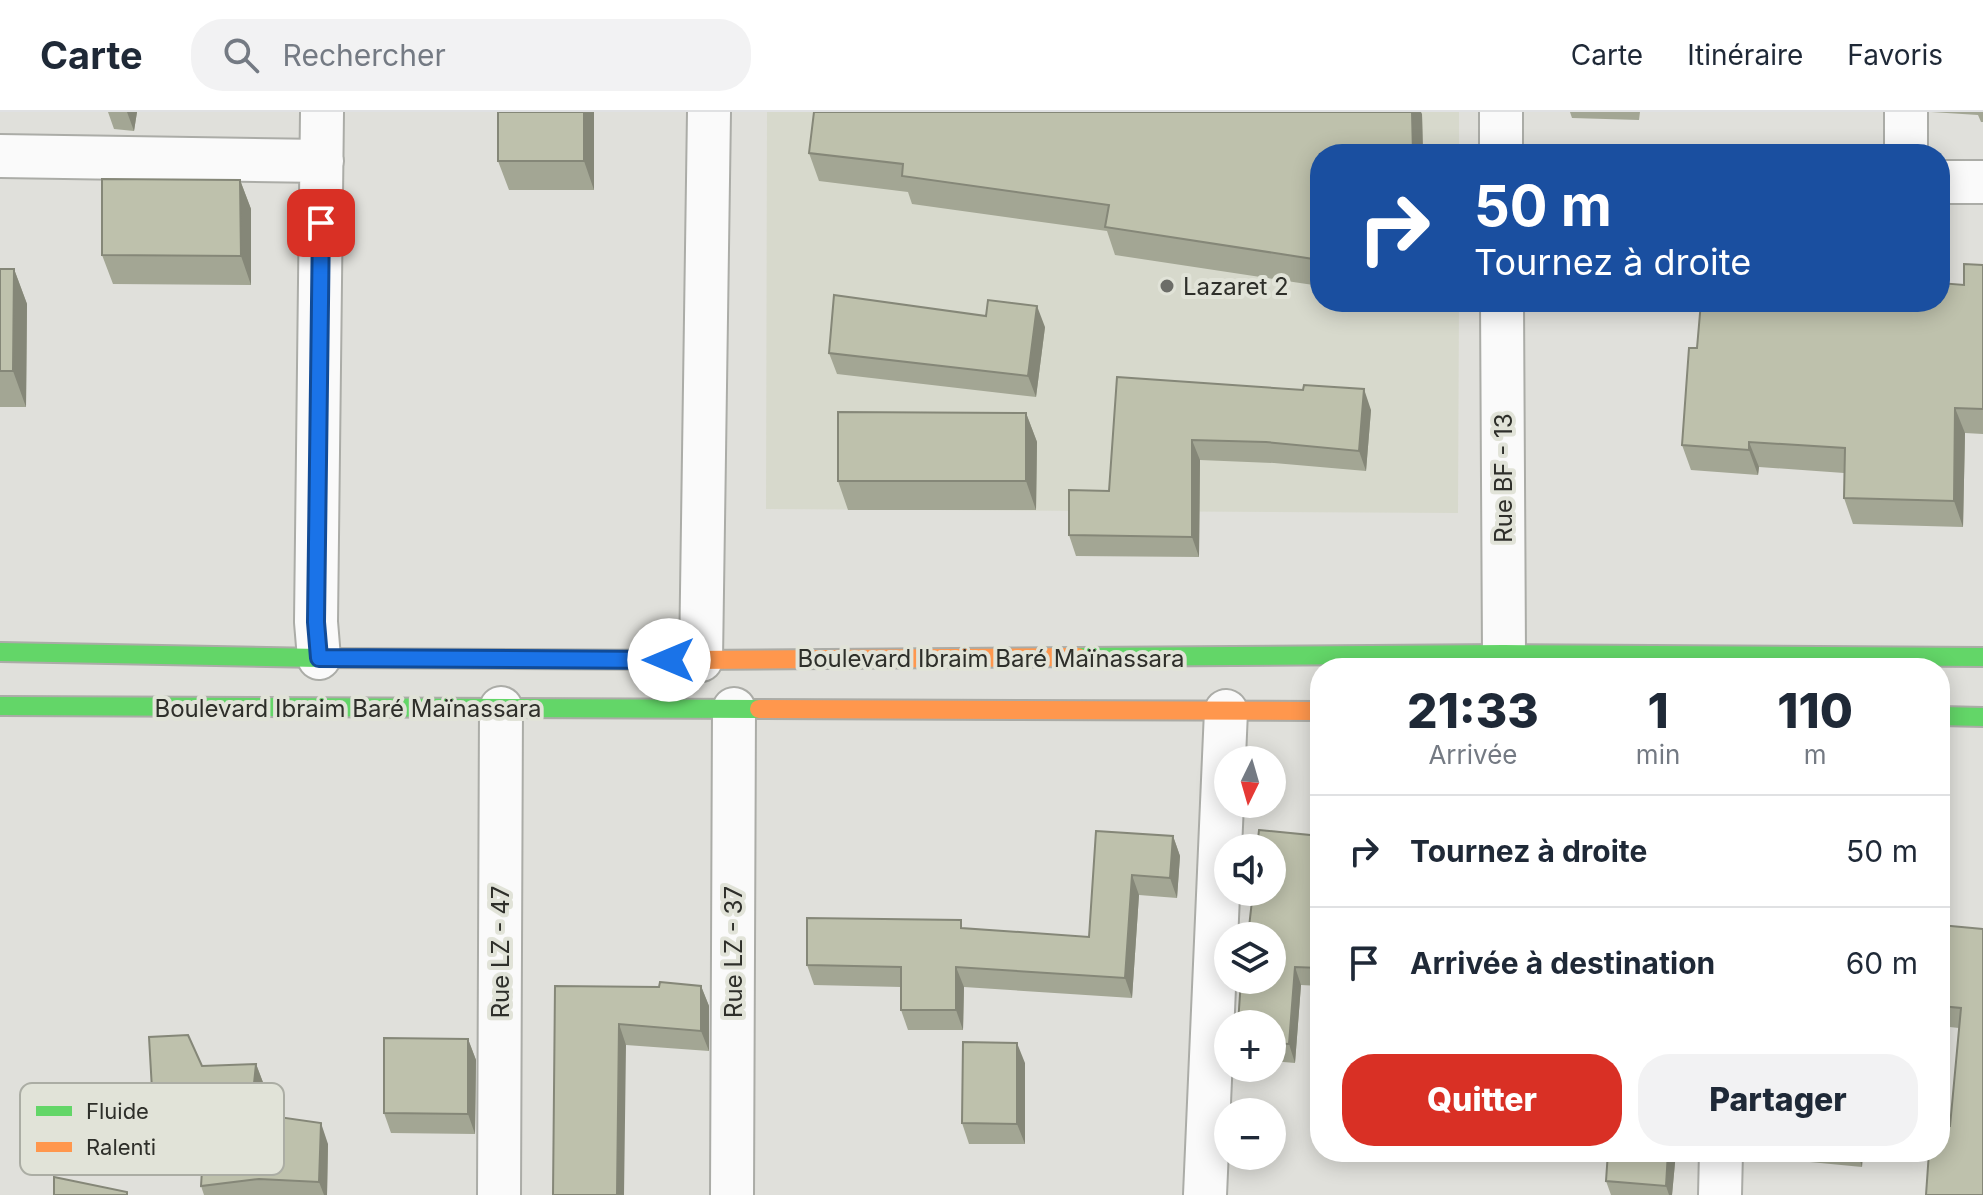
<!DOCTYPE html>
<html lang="fr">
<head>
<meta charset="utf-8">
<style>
	body { margin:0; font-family:Inter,sans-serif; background:#f2f2f3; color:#1f2937; height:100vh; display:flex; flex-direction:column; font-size:30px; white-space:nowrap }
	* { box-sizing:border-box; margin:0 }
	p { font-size:26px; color:#747a83 }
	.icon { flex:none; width:44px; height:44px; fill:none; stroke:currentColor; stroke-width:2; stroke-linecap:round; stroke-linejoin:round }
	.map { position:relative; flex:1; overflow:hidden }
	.drawer { position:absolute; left:1310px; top:546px; width:640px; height:504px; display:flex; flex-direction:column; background:#fff; border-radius:32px; box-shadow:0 4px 20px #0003 }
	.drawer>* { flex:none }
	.guide { position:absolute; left:1310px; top:32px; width:640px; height:168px; border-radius:32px; box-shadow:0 4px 20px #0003; background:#1a4fa0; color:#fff; overflow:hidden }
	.needle { width:52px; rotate:185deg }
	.fabs { position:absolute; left:1214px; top:634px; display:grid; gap:16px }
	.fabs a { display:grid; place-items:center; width:72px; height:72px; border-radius:50%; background:#fff; box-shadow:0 4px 20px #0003; font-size:40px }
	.pin { position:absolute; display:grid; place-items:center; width:68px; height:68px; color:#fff; margin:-34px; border-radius:16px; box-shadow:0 4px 12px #0006 }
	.me { position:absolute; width:88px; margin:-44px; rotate:270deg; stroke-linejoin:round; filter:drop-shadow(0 0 6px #0008) }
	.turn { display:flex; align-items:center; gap:28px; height:168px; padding:0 32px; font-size:36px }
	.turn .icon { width:104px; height:104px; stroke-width:2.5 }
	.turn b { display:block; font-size:56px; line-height:68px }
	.eta { display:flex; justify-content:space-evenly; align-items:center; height:136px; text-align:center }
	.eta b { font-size:48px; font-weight:800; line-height:56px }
	.cta { display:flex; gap:16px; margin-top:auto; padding:16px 32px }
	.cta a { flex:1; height:92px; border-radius:32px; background:#d93025; color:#fff; font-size:32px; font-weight:800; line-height:92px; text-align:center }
	.cta a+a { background:#f2f2f3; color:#1f2937 }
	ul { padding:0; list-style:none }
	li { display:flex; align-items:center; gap:24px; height:112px; padding:0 32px; border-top:2px solid #e0e1e3 }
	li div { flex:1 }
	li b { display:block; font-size:30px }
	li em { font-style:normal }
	header { display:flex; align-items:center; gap:48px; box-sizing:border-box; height:112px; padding:0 40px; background:#fff; border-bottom:2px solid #e0e1e3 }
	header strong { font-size:38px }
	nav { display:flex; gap:44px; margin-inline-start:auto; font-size:28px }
	.search { width:560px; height:72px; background:#f2f2f3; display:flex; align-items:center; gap:20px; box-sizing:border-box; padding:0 28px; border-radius:32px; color:#747a83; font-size:30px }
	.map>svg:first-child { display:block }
	.built { fill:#d7d9cc }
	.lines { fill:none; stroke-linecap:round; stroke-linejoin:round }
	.street-casing { stroke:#abaca7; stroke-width:46 }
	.fast-casing { stroke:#abaca7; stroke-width:22 }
	.slow-casing { stroke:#abaca7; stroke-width:22 }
	.street { stroke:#fafafa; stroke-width:42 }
	.fast { stroke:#63d668; stroke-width:18 }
	.slow { stroke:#ff974d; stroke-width:18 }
	.wall { fill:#a3a694 }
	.shaded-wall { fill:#858778 }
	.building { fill:#bec1ac; stroke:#858778; stroke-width:2 }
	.route-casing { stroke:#114b97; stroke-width:20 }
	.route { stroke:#1a73e8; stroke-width:14 }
	.poi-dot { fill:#6c6d68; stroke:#e1e3d8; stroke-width:3 }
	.labels { text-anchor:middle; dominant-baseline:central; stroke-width:8; stroke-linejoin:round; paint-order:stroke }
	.poi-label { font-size:24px; fill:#2e2f2a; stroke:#e1e3d8; text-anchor:start }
	.street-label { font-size:24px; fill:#2e2f2a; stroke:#e1e3d8 }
	.key { fill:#e1e3d8; stroke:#abada4; stroke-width:2 }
	.key-label { font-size:22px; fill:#2e2f2a }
</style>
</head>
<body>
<header>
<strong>Carte</strong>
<div class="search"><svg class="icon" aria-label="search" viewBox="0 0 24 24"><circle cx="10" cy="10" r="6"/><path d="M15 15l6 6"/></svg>Rechercher</div>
<nav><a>Carte</a><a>Itinéraire</a><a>Favoris</a></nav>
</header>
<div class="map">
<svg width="1983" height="1083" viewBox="0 0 1983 1083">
	<rect width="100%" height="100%" fill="#e0e0db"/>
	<!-- built -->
	<path class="built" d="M 767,0 L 1459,0 L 1459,42 L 1320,42 L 1320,190 L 1459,190 L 1458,401 L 766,397 Z"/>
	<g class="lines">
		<!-- street casing -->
		<g class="street-casing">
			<path id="street" d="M 1501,0 L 1501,42
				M 1906,42 L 1906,0
				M 0,44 L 322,49
				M 1940,70 L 1983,70
				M 1502,190 L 1504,542
				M 319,546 L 316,510 L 322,0
				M 701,548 L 709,0
				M 499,1083 L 501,596
				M 732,1083 L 734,597
				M 1205,1083 L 1226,599
				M 1720,1083 L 1721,1040"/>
		</g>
		<!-- fast casing -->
		<g class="fast-casing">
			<path id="fast" d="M 0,540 L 319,546 L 689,548
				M 1078,545 L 1504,542 L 1983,545
				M 0,594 L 759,597
				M 1940,604 L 1983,605"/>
		</g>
		<!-- slow casing -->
		<g class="slow-casing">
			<path id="slow" d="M 689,548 L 1078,545
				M 759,597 L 1320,599"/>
		</g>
		<!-- street -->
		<use href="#street" class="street"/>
		<!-- fast -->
		<use href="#fast" class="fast"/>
		<!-- slow -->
		<use href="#slow" class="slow"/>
	</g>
	<!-- wall -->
	<path class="wall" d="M 108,0 L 137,0 L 134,19 L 114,17 Z
		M 594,0 L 594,78 L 509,78 L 498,49 Z
		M 1570,0 L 1640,0 L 1639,8 L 1572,6 Z
		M 1931,0 L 1983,0 L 1983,10 L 1981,10 L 1978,3 Z
		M 1422,2 L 1423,42 L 1320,42 L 1320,174 L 1115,143 L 1107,119 L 912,92 L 908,80 L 819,69 L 809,41 Z
		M 240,68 L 251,97 L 251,173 L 113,172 L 102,143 Z
		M 1983,153 L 1983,322 L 1965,321 L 1963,415 L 1853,412 L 1844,386 L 1844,361 L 1759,355 L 1758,363 L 1691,358 L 1682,333 L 1697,236 L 1964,173 Z
		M 0,157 L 14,157 L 27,192 L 26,295 L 0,295 Z
		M 1363,190 L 1427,190 L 1427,193 L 1365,195 Z
		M 1045,215 L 1036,285 L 837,262 L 829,241 Z
		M 1117,265 L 1371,298 L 1366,359 L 1274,351 L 1200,348 L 1199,445 L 1076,444 L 1069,423 L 1109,379 Z
		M 1026,301 L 1037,330 L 1036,398 L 848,398 L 838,369 Z
		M 1096,719 L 1173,724 L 1180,744 L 1177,786 L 1139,783 L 1132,886 L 964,875 L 963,918 L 908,918 L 901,898 L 901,875 L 814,873 L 807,853 L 964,816 L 1089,825 Z
		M 1320,724 L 1320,874 L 1301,873 L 1295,951 L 1272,949 L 1272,912 Z
		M 1940,813 L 1983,817 L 1950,1014 L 1959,916 L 1940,914 Z
		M 555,874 L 659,875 L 701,874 L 709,894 L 709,939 L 626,933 Z
		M 468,927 L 476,948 L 475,1022 L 391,1021 L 384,1001 Z
		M 1025,951 L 1025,1032 L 969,1032 L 962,1011 Z
		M 256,952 L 264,973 L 261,1003 L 328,1032 L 327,1083 L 204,1083 L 201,1074 L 205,1015 L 160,1016 L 153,995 L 202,954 Z
		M 1608,1040 L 1676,1040 L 1672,1083 L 1611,1083 L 1606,1069 Z
		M 1807,1040 L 1863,1040 L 1862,1055 L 1810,1050 Z"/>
	<!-- shaded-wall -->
	<path class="shaded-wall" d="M 127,0 L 137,0 L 134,19 Z
		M 584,0 L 594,0 L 594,78 L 584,49 Z
		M 1412,0 L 1421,0 L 1422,2 L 1423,42 L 1413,42 Z
		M 240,68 L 251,97 L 251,173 L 241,144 Z
		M 14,157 L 27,192 L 26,295 L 13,259 Z
		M 1037,194 L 1045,215 L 1036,285 L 1028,264 Z
		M 1364,277 L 1371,298 L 1366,359 L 1359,339 Z
		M 1955,296 L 1965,321 L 1963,415 L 1954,389 Z
		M 1026,301 L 1037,330 L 1036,398 L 1026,369 Z
		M 1192,328 L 1200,348 L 1199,445 L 1192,425 Z
		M 1749,330 L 1759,355 L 1758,363 L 1749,338 Z
		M 1173,724 L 1180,744 L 1177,786 L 1170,766 Z
		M 1132,763 L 1139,783 L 1132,886 L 1125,866 Z
		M 956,855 L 964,875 L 963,918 L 956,898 Z
		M 1295,855 L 1301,873 L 1295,951 L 1289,932 Z
		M 701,874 L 709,894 L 709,939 L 701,919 Z
		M 619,912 L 626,933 L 624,1083 L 617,1083 Z
		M 468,927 L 476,948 L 475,1022 L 468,1002 Z
		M 1017,931 L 1025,951 L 1025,1032 L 1017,1012 Z
		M 256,952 L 264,973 L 259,1022 L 251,1001 Z
		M 321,1011 L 328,1032 L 327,1083 L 324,1083 L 319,1070 Z
		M 1668,1040 L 1676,1040 L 1672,1083 L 1669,1083 L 1666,1074 Z
		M 1857,1040 L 1863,1040 L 1862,1055 Z"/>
	<!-- building -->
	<path class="building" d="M 498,0 L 584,0 L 584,49 L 498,49 Z
		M 814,0 L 1412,0 L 1413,42 L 1320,42 L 1320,148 L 1105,115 L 1109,93 L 902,64 L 903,52 L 809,41 Z
		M 102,67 L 240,68 L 241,144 L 102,143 Z
		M 1964,152 L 1983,153 L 1983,297 L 1955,296 L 1954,389 L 1844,386 L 1845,336 L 1749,330 L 1749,338 L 1682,333 L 1689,236 L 1697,236 L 1701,190 L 1940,190 L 1940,171 L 1964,173 Z
		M 0,157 L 14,157 L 13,259 L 0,259 Z
		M 834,183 L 986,204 L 988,188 L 1037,194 L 1028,264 L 829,241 Z
		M 1117,265 L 1303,278 L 1304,273 L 1364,277 L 1359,339 L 1266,330 L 1192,328 L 1192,425 L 1069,423 L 1069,378 L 1109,379 Z
		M 838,300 L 1026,301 L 1026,369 L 838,369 Z
		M 1259,718 L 1320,724 L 1320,856 L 1295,855 L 1289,932 L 1272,931 L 1272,912 L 1238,912 L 1241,868 L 1272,868 L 1272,824 L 1248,824 L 1253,780 L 1272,780 L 1272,736 L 1257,736 Z
		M 1096,719 L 1173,724 L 1170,766 L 1132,763 L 1125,866 L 956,855 L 956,898 L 901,898 L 901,855 L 807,853 L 807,806 L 961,808 L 961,816 L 1089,825 Z
		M 1940,813 L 1983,817 L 1983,1083 L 1926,1083 L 1929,1040 L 1940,1040 L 1940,1014 L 1950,1014 L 1961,896 L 1940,894 Z
		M 660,870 L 701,874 L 701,919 L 619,912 L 617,1083 L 553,1083 L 555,874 L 659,875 Z
		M 188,923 L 202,954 L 256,952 L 251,1001 L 321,1011 L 319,1070 L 259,1067 L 201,1074 L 206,995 L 153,995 L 149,925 Z
		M 384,926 L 468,927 L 468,1002 L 384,1001 Z
		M 963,930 L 1017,931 L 1017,1012 L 962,1011 Z
		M 1608,1040 L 1668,1040 L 1666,1074 L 1606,1069 Z
		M 54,1065 L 127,1080 L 127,1083 L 54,1083 Z"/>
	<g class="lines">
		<!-- route casing -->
		<g class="route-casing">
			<path id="route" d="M 321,111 L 316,510 L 319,546 L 669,548"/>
		</g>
		<!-- route -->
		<use href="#route" class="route"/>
	</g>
	<!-- markers -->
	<circle class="poi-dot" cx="1167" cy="174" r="8"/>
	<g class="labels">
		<!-- poi labels -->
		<g class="poi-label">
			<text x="1183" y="174">Lazaret 2</text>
		</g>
		<!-- street labels -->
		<g class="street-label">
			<text transform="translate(1503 366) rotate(-90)">Rue BF - 13</text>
			<text x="991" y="546">Boulevard Ibraim Baré Maïnassara</text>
			<text x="348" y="596">Boulevard Ibraim Baré Maïnassara</text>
			<text transform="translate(500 840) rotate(-90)">Rue LZ - 47</text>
			<text transform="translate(733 840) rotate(-90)">Rue LZ - 37</text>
		</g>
	</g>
	<!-- legend -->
	<rect x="20" y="971" width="264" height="92" rx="12" class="key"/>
	<rect x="36" y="994" width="36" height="10" fill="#63d668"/>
	<rect x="36" y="1030" width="36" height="10" fill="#ff974d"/>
	<g class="key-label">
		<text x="86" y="1007">Fluide</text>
		<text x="86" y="1043">Ralenti</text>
	</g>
</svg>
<div class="fabs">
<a><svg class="needle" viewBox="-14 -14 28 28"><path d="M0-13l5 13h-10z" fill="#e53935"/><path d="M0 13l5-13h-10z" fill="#747a83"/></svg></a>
<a><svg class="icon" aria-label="sound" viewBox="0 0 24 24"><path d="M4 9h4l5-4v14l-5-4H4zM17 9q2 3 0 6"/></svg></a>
<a><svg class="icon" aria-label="layers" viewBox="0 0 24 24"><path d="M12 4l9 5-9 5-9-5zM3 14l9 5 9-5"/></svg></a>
<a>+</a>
<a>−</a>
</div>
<div class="pin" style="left:321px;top:111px;background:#d93025"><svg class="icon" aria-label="arrive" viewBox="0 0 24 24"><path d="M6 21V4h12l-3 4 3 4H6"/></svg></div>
<svg class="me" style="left:669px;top:548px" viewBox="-20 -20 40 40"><circle r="19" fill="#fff"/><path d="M0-13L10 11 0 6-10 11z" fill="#1a73e8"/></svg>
<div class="guide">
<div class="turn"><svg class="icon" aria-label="right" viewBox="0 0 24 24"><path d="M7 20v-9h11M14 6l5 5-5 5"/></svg><div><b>50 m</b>Tournez à droite</div></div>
</div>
<section class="drawer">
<div class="eta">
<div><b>21:33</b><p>Arrivée</p></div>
<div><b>1</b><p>min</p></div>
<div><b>110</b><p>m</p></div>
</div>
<ul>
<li><svg class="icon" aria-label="right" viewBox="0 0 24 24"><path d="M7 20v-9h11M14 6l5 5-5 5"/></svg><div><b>Tournez à droite</b></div><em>50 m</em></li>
<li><svg class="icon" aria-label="arrive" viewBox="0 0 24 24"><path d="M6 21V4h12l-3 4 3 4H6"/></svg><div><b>Arrivée à destination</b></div><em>60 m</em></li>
</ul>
<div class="cta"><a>Quitter</a><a>Partager</a></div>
</section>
</div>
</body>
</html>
